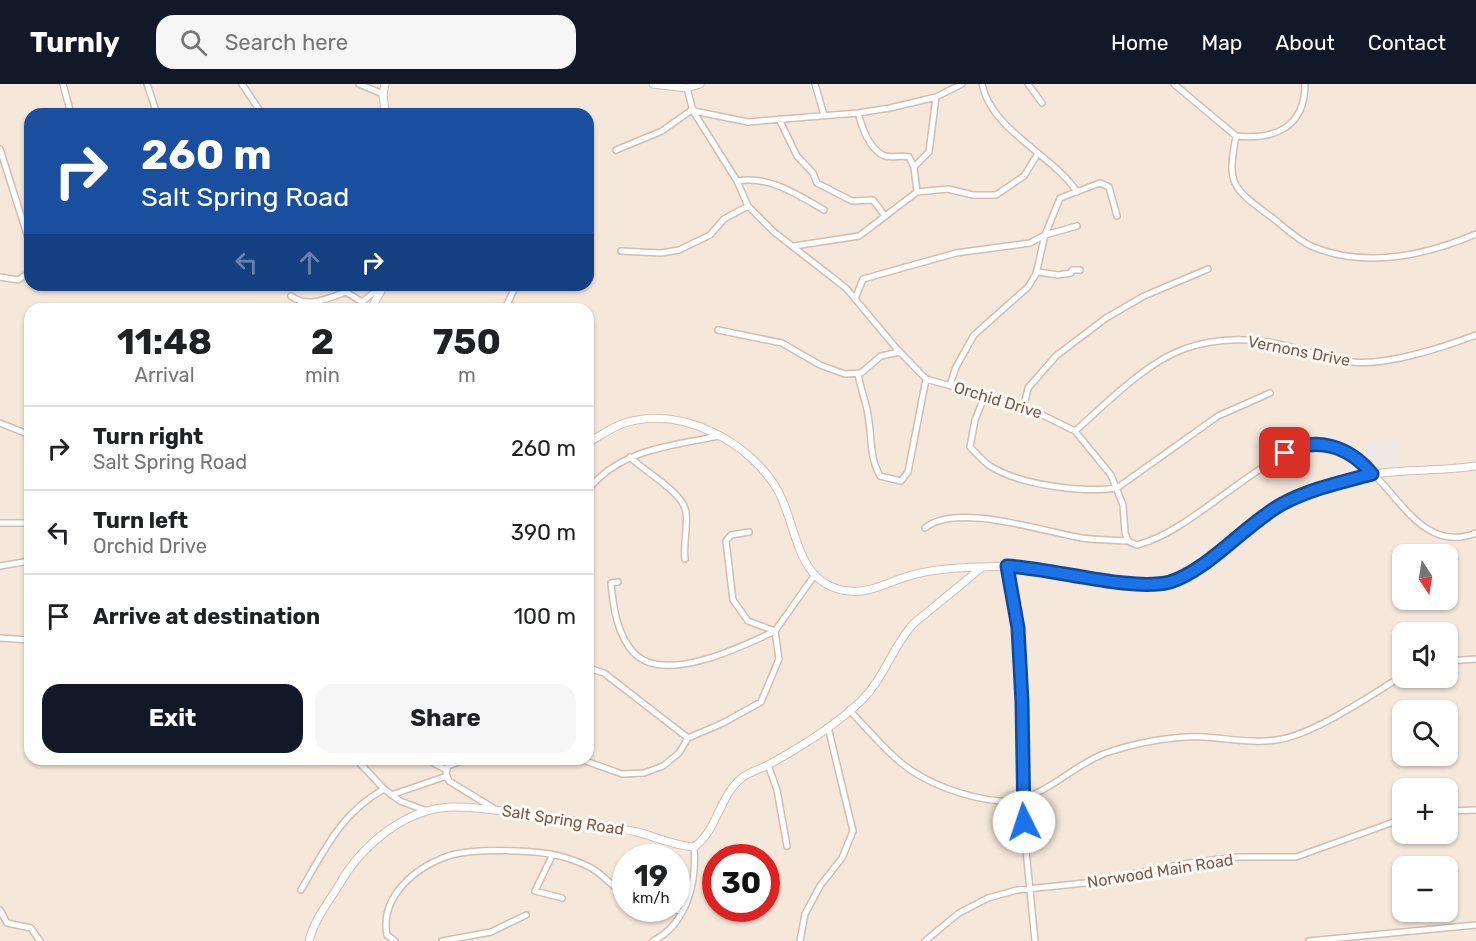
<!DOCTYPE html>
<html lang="en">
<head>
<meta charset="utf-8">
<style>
	body { margin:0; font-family:Rubik,sans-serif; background:#f6f6f6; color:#202124; height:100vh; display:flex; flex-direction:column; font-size:22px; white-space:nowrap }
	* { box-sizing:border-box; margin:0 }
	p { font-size:20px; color:#757577 }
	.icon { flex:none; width:33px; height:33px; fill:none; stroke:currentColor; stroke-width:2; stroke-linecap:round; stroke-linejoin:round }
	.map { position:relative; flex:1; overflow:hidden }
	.details { position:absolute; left:24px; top:219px; width:570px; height:462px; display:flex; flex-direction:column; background:#fff; border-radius:18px; box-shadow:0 2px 4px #0004 }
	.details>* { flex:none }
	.banner { position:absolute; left:24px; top:24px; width:570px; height:183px; border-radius:18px; box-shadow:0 2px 4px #0004; background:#1a4fa0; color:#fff; overflow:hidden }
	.needle { width:39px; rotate:168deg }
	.controls { position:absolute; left:1392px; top:460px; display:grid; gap:12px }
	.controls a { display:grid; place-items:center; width:66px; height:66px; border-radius:12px; background:#fff; box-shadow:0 2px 4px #0004; font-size:30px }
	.speed { position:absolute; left:612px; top:760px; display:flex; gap:12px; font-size:30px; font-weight:700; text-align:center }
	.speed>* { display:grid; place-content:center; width:78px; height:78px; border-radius:50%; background:#fff; box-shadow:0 2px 4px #0004; line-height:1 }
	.speed small { font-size:15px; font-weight:400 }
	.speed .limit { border:9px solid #d22; background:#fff; color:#111 }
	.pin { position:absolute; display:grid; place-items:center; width:51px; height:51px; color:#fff; margin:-26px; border-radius:12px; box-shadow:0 3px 9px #0006 }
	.me { position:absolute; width:66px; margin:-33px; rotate:356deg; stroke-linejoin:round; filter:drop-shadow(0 0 4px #0008) }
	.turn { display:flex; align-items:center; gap:21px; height:126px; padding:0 18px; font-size:27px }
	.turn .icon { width:78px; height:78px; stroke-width:2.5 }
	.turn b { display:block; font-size:42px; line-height:51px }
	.lanes { display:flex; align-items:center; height:57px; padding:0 18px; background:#0003; justify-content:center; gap:30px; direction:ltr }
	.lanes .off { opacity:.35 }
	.eta { display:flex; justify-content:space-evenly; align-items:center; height:102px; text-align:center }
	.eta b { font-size:36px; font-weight:700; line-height:42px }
	.button { display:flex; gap:12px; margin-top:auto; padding:12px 18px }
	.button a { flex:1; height:69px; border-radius:18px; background:#111827; color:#fff; font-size:24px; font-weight:700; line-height:69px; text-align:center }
	.button a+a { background:#f6f6f6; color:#202124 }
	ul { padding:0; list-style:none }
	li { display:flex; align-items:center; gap:18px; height:84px; padding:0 18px; border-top:2px solid #e0e0e0 }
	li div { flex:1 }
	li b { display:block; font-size:22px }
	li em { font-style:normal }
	header { display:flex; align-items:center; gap:36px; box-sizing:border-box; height:84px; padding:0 30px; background:#111827; color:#fff }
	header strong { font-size:28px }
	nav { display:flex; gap:33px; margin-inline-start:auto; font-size:21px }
	.search { width:420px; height:54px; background:#f6f6f6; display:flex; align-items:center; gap:15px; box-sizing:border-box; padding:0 21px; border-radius:18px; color:#757577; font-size:22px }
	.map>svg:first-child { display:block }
	.residential { fill:#f5e8da; fill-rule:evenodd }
	.industrial { fill:#efe9e4 }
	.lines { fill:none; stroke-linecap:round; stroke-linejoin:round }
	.minor-casing { stroke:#d1beb0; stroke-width:8 }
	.tertiary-casing { stroke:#d1beb0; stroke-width:9 }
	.minor { stroke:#fff; stroke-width:5 }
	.tertiary { stroke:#fff; stroke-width:7 }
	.route-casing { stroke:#114b97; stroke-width:15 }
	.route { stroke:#1a73e8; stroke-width:10 }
	.labels { text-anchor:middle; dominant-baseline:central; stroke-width:6; stroke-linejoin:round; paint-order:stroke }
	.street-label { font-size:16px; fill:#7a5c4d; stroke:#fffaf3 }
</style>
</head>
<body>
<header>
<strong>Turnly</strong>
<div class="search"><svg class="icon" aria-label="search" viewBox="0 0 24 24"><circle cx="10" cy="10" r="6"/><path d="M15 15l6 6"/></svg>Search here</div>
<nav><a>Home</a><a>Map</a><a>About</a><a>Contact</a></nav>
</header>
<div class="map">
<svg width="1476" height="857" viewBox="0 0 1476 857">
	<rect width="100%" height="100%" fill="#fdf6ec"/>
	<!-- residential -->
	<path class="residential" d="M 0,0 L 1476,0 L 1476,857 L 0,857 ZM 30,30 L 588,30 L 588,201 L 30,201 ZM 30,225 L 588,225 L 588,675 L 30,675 ZM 1402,471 L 1448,471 L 1448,516 L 1402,516 ZM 1402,549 L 1448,549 L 1448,594 L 1402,594 ZM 1402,627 L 1448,627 L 1448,672 L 1402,672 ZM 1402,705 L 1448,705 L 1448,750 L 1402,750 ZM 626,774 L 676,774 L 676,825 L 626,825 ZM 716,774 L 766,774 L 766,825 L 716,825 ZM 1402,783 L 1448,783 L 1448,828 L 1402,828 Z"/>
	<!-- industrial -->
	<path class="industrial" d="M 1395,354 L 1400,384 L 1373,382 L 1362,372 L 1368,360 Z"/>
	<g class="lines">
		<!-- minor casing -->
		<g class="minor-casing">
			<path id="minor" d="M 63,0 L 71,30
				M 147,0 L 157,30
				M 242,0 L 262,30
				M 359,0 L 383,10
				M 815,0 L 824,31
				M 982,0 C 991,46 1053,71 1077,108
				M 1028,0 L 1042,19
				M 1174,0 L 1236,52
				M 687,4 L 693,27 L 737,97 L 748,122 L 774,148 L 846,204 L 897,265 L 926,295 L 1024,322 L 1075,347 L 1111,391 L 1123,421 L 1125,449 L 1128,457 L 1137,461 C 1197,447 1276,352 1326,361 C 1389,371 1408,476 1476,449
				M 694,27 L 748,38 L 858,29 L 890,24 L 936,13 L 962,0
				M 858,29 C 862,43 869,66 885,72 C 893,74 901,71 909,73 L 914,83 L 917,108
				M 779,35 L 797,72 L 813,89 L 817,99 L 852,117 L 873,116 L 885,132
				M 1236,52 C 1227,100 1231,103 1270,132 C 1282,141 1296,155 1311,162 C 1365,185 1424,172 1476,150
				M 1236,52 C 1274,56 1305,44 1305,0
				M 0,65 L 30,160
				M 616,66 L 662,47 L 693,25
				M 914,83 L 929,68 L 936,13
				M 737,97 C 769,91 798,111 824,126
				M 794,162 L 859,152 L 917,108 L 948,105 L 973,111 L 996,111 L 1024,92 L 1037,71
				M 621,167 L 661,169 L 679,166 L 710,151 L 724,135 L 748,122
				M 1038,188 L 1058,191 L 1071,189 L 1072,186 L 1080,186
				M 0,193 L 18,196 L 30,188 L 30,179
				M 291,212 C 308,225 329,214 346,208 L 362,218 L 382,202
				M 855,215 L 863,195 L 956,169 L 1030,159 L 1045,151 L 1060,114 L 1100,99 L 1109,103 L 1117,132
				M 505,225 L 516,201
				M 718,246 L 782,259 L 820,281 L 845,290 L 861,289 L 881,272 L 900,268
				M 858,289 C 860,304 866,317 868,331 C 872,352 869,373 880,392 L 901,397 L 908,388 L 926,295
				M 950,301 L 956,283 L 974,251 L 1028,203 L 1036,190 L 1045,151 L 1077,142
				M 985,311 L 975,336 L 970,363 C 976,369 983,377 990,382 C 1020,401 1082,409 1117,404 L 1218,332 L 1270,309
				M 1024,322 L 1028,304 L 1056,272 L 1106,234 L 1144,212 L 1208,185
				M 0,339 L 30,351
				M 1075,347 C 1106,320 1145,279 1184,265 C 1217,253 1257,253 1291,263 C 1312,269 1331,276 1353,278 C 1386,282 1444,263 1476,251
				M 630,373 C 645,388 683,408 686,428 C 688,443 683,460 685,475
				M 588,406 C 620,365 671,362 719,352
				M 0,439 L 30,439
				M 925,444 C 957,418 1044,448 1082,454 C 1097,456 1113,456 1128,457
				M 0,482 L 30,477
				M 1007,482 L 1018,544 L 1022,618 L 1021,715 L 1035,857
				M 618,498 L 611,499 C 613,522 617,551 634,569 C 665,601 743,562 775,547 L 748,537 L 733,516 L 726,457 L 731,451 L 749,448
				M 0,554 L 30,556
				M 1448,577 L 1476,575
				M 588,584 L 604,589 L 688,654
				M 849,626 C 866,643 882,663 900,678 C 926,700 967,714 1000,717 C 1040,720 1071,681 1106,669 C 1135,659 1175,651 1205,653 C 1230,655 1258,660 1282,655 C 1317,648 1372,611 1402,592
				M 356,675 L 384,705 L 400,717 L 427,727
				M 432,675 L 433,679 L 447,686
				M 467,675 L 448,682 L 446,689 L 449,697 L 493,724
				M 580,675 L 622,690 L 644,689 L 663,682 L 679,669 L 688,654 L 723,639 L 761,618 L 779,575 L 775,547 L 814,492
				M 768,681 L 777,706 L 787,762
				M 391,711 L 447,692
				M 1448,727 L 1476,726
				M 552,772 L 535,807 L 562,814
				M 301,806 C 325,765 341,729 384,705
				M 673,825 L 682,828
				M 0,826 L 7,839 L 31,844 L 40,857
				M 395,857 L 387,851 C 380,813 414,784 448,772 C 474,764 541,765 567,774 C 576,777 588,781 596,787 C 606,794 614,805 626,809
				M 442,857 L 491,848 L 526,831
				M 653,857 C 687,840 697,798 694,763
				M 800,857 L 805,830 L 820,802 L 842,774 L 853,747 L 828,643
				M 925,857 L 959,829 L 988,814 L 1017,806 L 1085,799 L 1195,778 L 1239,773 L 1296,773 L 1402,735
				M 1309,857 L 1476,841"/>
		</g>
		<!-- tertiary casing -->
		<g class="tertiary-casing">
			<path id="tertiary" d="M 653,0 L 687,4 L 700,0
				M 385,30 L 383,10 L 385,0
				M 371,225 L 384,201
				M 588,359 C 601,351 613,342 628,338 C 684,323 749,358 777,405 C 798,441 795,501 848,507 C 872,510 893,495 916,490 C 944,483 979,483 1008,482 C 1054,481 1127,509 1169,498 C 1207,488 1247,440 1283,420 C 1309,406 1344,393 1374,390 C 1408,385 1442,387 1476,382
				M 309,857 C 314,836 328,819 339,801 C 361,762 404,725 451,723 C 478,722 506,728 533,731 C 568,736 602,740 637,748 C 657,753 674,762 694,763 C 718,746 719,711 743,693 C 750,688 760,685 768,681 C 801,663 835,642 862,616 C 884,594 892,564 913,540 L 980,485"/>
		</g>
		<!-- minor -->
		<use href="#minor" class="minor"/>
		<!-- tertiary -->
		<use href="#tertiary" class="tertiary"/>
	</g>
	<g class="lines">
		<!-- route casing -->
		<g class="route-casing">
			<path id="route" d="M 1024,738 L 1022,618 L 1018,544 L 1007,482 C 1051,484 1132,508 1170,498 C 1207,487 1246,440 1282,420 C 1310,405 1342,398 1372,390 C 1350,363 1317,351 1285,369"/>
		</g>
		<!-- route -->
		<use href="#route" class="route"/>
	</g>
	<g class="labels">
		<!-- street labels -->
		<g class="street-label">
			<text transform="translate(1299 267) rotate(11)">Vernons Drive</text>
			<text transform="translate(998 316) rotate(17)">Orchid Drive</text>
			<text transform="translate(563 736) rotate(9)">Salt Spring Road</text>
			<text transform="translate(1160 787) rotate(-9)">Norwood Main Road</text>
		</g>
	</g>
</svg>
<div class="controls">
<a><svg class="needle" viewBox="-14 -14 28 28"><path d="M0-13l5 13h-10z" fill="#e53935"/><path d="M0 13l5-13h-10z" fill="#757577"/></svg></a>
<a><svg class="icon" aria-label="sound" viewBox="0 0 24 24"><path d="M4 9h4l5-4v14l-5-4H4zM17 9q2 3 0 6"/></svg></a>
<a><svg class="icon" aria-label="search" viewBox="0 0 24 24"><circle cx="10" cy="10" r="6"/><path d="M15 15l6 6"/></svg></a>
<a>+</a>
<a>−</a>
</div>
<div class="speed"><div>19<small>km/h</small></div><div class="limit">30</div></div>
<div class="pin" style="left:1285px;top:369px;background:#d93025"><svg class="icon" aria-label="arrive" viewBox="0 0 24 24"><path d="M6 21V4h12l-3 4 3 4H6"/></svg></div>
<svg class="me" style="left:1024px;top:738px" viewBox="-20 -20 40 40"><circle r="19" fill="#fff"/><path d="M0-13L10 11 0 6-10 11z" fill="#1a73e8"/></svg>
<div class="banner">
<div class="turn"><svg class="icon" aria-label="right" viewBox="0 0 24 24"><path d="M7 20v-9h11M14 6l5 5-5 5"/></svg><div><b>260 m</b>Salt Spring Road</div></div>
<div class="lanes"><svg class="icon off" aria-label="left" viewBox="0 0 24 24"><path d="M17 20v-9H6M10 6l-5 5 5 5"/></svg><svg class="icon off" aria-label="ahead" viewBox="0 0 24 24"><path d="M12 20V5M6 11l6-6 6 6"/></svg><svg class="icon" aria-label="right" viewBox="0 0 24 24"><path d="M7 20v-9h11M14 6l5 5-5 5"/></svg></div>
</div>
<section class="details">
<div class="eta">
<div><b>11:48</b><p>Arrival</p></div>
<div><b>2</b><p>min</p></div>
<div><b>750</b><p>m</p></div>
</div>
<ul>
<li><svg class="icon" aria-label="right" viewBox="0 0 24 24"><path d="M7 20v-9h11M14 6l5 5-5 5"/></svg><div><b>Turn right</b><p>Salt Spring Road</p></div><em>260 m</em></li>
<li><svg class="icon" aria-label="left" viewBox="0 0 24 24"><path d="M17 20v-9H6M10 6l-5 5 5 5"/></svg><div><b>Turn left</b><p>Orchid Drive</p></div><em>390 m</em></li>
<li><svg class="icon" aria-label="arrive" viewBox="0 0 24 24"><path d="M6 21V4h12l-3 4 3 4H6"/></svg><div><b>Arrive at destination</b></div><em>100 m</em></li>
</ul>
<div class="button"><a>Exit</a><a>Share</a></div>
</section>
</div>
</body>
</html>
